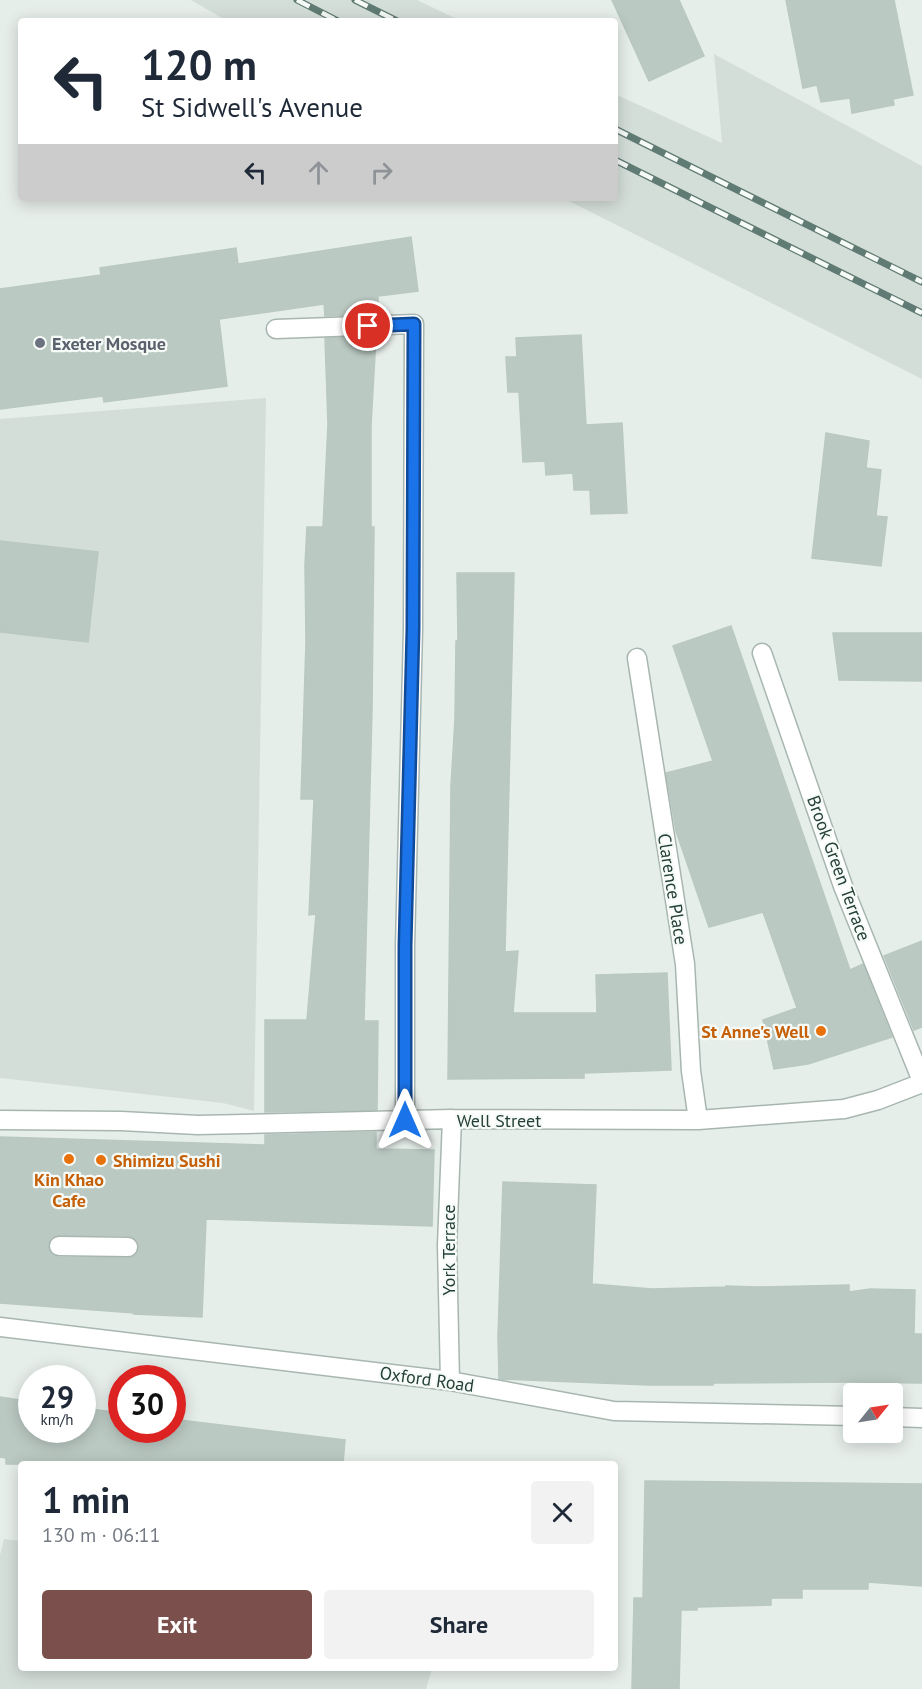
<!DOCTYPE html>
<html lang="en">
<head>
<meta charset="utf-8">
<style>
	body { margin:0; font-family:"PT Sans",sans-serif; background:#f2f2f3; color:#1f2937; height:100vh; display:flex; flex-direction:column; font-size:22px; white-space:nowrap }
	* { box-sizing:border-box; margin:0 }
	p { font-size:20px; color:#747a83 }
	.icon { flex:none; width:33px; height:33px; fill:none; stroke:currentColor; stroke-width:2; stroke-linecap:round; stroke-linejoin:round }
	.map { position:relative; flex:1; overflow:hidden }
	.side { position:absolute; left:18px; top:1461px; width:600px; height:210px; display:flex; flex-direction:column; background:#fff; border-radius:6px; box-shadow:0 3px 15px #0003 }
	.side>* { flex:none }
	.banner { position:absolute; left:18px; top:18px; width:600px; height:183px; border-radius:6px; box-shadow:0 3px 15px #0003; background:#fff; color:#1f2937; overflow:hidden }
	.needle { width:39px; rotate:60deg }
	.fabs { position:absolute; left:843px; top:1383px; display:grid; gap:12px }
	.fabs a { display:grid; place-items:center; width:60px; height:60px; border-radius:6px; background:#fff; box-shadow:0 3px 15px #0003; font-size:30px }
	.speed { position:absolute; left:18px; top:1365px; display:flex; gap:12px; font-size:30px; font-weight:700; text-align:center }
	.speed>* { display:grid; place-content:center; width:78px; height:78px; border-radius:50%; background:#fff; box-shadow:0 3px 15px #0003; line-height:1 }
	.speed small { font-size:15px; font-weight:400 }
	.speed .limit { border:9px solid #d22; background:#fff; color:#111 }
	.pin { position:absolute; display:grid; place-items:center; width:51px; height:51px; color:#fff; margin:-26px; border:3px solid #fff; border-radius:50%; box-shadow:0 2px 6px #0007 }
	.me { position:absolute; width:66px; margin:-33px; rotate:0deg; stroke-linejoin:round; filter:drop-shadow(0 0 4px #0008) }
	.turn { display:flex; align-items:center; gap:21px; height:126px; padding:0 24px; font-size:27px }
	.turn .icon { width:78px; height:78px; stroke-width:2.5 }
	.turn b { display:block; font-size:42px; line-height:51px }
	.lanes { display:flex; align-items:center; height:57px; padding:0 24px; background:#0003; justify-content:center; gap:30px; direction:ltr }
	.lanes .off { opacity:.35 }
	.round { display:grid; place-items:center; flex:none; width:63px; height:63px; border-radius:6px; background:#f2f2f3 }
	.summary { display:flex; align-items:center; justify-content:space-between; height:102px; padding:0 24px }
	h1 { font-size:36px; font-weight:700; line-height:45px }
	.button { display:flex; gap:12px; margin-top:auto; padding:12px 24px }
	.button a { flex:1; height:69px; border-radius:6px; background:#7b504c; color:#fff; font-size:24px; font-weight:700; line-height:69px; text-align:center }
	.button a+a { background:#f2f2f3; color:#1f2937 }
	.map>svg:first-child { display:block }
	.built { fill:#d4ded9 }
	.building { fill:#bbc9c3; stroke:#b9c8c1; stroke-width:1.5; fill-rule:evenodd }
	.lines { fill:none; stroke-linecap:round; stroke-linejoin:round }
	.minor-casing { stroke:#a8b6b1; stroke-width:21 }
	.minor { stroke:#fff; stroke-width:18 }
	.rail-casing { stroke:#607b73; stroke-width:7 }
	.rail { stroke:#f7fbf8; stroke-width:4.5; stroke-dasharray:14; stroke-linecap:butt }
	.route-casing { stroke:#114b97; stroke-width:15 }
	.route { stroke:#1a73e8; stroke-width:10 }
	.worship-dot { fill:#6b7280; stroke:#f7fbf8; stroke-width:2 }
	.food-dot { fill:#e8710a; stroke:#f7fbf8; stroke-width:2 }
	.labels { text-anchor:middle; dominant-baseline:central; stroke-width:4.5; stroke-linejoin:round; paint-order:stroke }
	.worship-label { font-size:18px; font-weight:bold; fill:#5b616d; stroke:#f7fbf8; text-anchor:start }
	.street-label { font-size:18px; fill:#254038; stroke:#f7fbf8 }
	.food-label { font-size:18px; font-weight:bold; fill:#c56008; stroke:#f7fbf8; text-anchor:end }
</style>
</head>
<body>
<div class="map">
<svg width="922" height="1689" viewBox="0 0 922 1689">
	<rect width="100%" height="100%" fill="#e6eeea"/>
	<!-- built -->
	<path class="built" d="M 191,0 L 417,0 L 461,21 L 227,21 Z
		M 714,54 L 922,166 L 922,379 L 563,198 L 615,198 L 615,94 L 722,143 Z
		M 266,398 L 254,1111 L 223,1103 L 0,1078 L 0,419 Z
		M 4,1539 L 21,1541 L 21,1668 L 432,1668 L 426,1689 L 0,1689 L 0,1555 Z"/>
	<!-- building -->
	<path class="building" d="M 612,0 L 679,0 L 704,56 L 649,81 Z
		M 786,0 L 894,0 L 913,95 L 893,99 L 894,105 L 852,113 L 850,98 L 821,102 L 817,85 L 803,88 Z
		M 411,237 L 418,291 L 378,296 L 378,314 L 325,316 L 324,304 L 219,319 L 227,386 L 104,402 L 103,396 L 0,409 L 0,289 L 101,275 L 100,268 L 236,248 L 238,264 Z
		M 581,335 L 586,425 L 622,423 L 627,513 L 591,514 L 590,490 L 574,490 L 573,473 L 546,475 L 545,461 L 523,462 L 519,392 L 508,392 L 506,357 L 517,357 L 516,338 Z
		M 376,337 L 371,425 L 371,527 L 374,527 L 372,710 L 364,1021 L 378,1021 L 377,1110 L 265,1112 L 265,1020 L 307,1020 L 316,914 L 309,915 L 314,799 L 301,799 L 306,642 L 305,565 L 307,527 L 323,527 L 328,424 L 325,338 Z
		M 826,433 L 869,441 L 866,468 L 881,470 L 876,516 L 887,517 L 881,566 L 812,558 Z
		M 0,541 L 98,552 L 88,642 L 0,632 Z
		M 457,573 L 514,573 L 505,952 L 518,951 L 513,1013 L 597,1013 L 596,975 L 667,973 L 671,1070 L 584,1073 L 584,1078 L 448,1079 L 451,786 L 455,719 L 456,641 L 458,641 Z
		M 731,626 L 850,970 L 863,964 L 892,1037 L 808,1064 L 774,1069 L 763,1020 L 797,1008 L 763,912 L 709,927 L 676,831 L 666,773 L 713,761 L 673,646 Z
		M 833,633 L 922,633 L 922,681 L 839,680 Z
		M 922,941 L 922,1027 L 914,1030 L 884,956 Z
		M 376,1132 L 376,1149 L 434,1150 L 432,1226 L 206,1219 L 202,1317 L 134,1314 L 135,1313 L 0,1303 L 0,1137 L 265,1145 L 265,1135 ZM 59,1235 L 129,1236 L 137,1241 L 139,1248 L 134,1256 L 128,1258 L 58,1257 L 50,1252 L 48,1245 L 53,1237 Z
		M 503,1182 L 596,1185 L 592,1284 L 652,1289 L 726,1287 L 726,1286 L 758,1287 L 849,1285 L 849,1292 L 870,1289 L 915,1290 L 914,1334 L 922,1334 L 922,1383 L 850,1382 L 713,1383 L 713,1385 L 649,1385 L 499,1379 L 498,1337 Z
		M 0,1397 L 32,1402 L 32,1430 L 82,1430 L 82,1408 L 122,1413 L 122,1430 L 172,1430 L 172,1419 L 345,1440 L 343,1464 L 6,1464 L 6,1458 L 0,1457 Z
		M 645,1481 L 922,1484 L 922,1586 L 868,1582 L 868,1589 L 802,1589 L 802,1598 L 771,1598 L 771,1605 L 697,1607 L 697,1610 L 681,1610 L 679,1689 L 632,1689 L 634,1598 L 643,1598 Z"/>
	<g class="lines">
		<!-- minor casing -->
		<g class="minor-casing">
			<path id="minor" d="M 276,329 L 414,324 L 413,629 L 405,946 L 405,1120
				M 762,653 L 843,886 L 922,1081
				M 637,658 L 685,964 L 691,1071 L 698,1120
				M 0,1120 L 121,1121 L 198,1125 L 452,1119 L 698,1120 L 844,1109 L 878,1100 L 922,1083
				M 59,1246 L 128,1247
				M 0,1327 L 450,1381 L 614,1411 L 854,1416
				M 450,1381 L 447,1245 L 452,1119
				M 892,1417 L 922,1418"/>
		</g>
		<!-- minor -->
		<use href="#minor" class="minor"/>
		<!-- rail casing -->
		<g class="rail-casing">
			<path id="rail" d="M 297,0 L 338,21
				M 355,0 L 397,21
				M 615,129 L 922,282
				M 615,160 L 922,313"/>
		</g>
		<!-- rail -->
		<use href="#rail" class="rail"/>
	</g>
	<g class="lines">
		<!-- route casing -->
		<g class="route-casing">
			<path id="route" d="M 368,326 L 414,324 L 413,629 L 405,946 L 405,1120"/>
		</g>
		<!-- route -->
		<use href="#route" class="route"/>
	</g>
	<!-- markers -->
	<circle class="worship-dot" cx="40" cy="343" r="6"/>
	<g class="food-dot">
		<circle cx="821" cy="1031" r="6"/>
		<circle cx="69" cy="1159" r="6"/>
		<circle cx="101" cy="1160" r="6"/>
	</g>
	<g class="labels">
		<!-- worship labels -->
		<g class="worship-label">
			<text x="52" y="343">Exeter Mosque</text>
		</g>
		<!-- street labels -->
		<g class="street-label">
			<text transform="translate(839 868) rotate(70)">Brook Green Terrace</text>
			<text transform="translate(673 889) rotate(81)">Clarence Place</text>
			<text x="499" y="1120">Well Street</text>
			<text transform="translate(448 1250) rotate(-90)">York Terrace</text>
			<text transform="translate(427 1379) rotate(8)">Oxford Road</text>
		</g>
		<!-- food labels -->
		<g class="food-label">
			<text x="809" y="1031">St Anne's Well</text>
			<text x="113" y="1160" text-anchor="start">Shimizu Sushi</text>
			<text x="69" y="1179" text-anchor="middle">Kin Khao<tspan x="69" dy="21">Cafe</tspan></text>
		</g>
	</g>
</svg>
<div class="fabs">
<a><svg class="needle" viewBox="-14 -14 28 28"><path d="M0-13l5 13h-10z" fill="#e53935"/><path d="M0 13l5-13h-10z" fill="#747a83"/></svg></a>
</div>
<div class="speed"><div>29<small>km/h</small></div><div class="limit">30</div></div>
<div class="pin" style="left:368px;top:326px;background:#d93025"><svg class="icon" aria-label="arrive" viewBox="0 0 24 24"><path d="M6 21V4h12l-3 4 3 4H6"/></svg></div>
<svg class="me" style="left:405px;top:1120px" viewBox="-20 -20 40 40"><path d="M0-17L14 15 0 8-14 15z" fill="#1a73e8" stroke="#fff" stroke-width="4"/></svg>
<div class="banner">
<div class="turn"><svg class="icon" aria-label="left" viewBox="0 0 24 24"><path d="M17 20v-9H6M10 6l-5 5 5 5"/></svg><div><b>120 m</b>St Sidwell's Avenue</div></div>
<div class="lanes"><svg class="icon" aria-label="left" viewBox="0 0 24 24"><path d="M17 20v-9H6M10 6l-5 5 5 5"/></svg><svg class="icon off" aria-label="ahead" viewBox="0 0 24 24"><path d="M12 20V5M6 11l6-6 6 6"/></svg><svg class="icon off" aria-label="right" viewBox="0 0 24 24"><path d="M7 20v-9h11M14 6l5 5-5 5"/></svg></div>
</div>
<section class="side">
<div class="summary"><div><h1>1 min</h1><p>130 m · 06:11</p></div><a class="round"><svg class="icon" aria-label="close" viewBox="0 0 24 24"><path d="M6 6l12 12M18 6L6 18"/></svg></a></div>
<div class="button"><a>Exit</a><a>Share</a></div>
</section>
</div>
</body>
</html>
